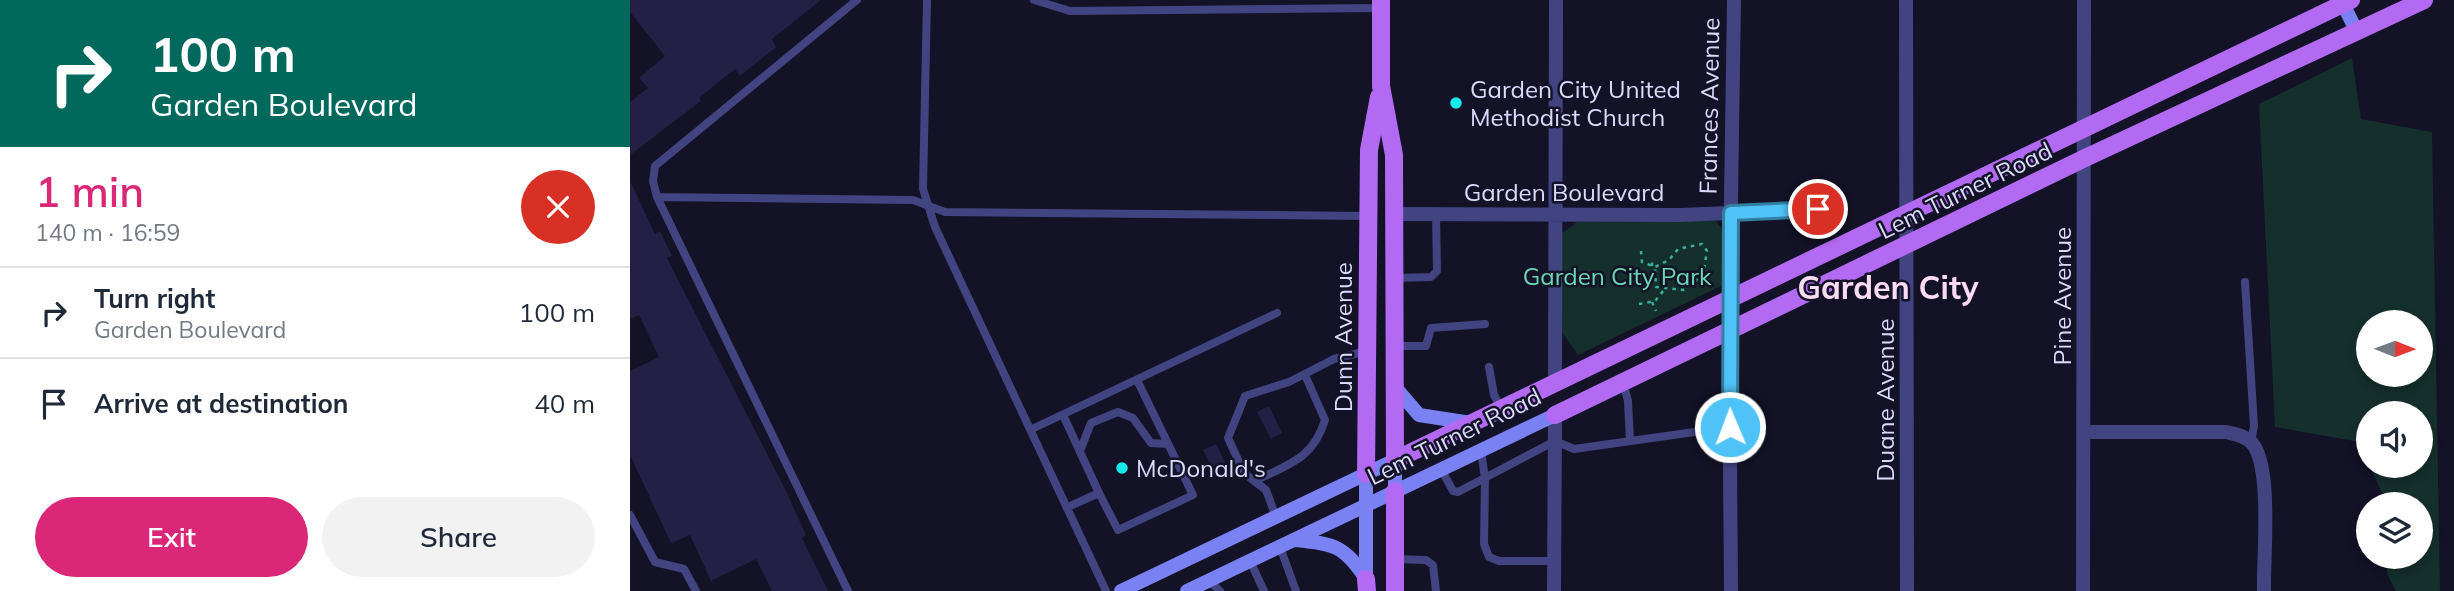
<!DOCTYPE html>
<html lang="en">
<head>
<meta charset="utf-8">
<style>
	body { margin:0; font-family:Mulish,sans-serif; background:#f2f2f3; color:#1f2937; height:100vh; display:flex; flex-direction:column; font-size:26px; white-space:nowrap }
	* { box-sizing:border-box; margin:0 }
	p { font-size:23px; color:#747a83 }
	.icon { flex:none; width:38px; height:38px; fill:none; stroke:currentColor; stroke-width:2; stroke-linecap:round; stroke-linejoin:round }
	.map { position:relative; flex:1; overflow:hidden }
	.sheet { display:flex; flex-direction:column; background:#fff; width:630px }
	.sheet>* { flex:none }
	.guide { background:#00695c; color:#fff; overflow:hidden }
	.needle { width:46px; rotate:91deg }
	.buttons { position:absolute; left:1726px; top:310px; display:grid; gap:14px }
	.buttons a { display:grid; place-items:center; width:77px; height:77px; border-radius:50%; background:#fff; box-shadow:0 4px 10px #0003; font-size:35px }
	.pin { position:absolute; display:grid; place-items:center; width:60px; height:60px; color:#fff; margin:-30px; border:4px solid #fff; border-radius:50%; box-shadow:0 2px 7px #0007 }
	.me { position:absolute; width:77px; margin:-38px; rotate:359deg; stroke-linejoin:round; filter:drop-shadow(0 0 5px #0008) }
	.turn { display:flex; align-items:center; gap:24px; height:147px; padding:0 35px; font-size:32px }
	.turn .icon { width:91px; height:91px; stroke-width:2.5 }
	.turn b { display:block; font-size:49px; line-height:60px }
	.round { display:grid; place-items:center; flex:none; width:74px; height:74px; border-radius:37px; background:#f2f2f3 }
	.summary { display:flex; align-items:center; justify-content:space-between; height:119px; padding:0 35px }
	h1 { font-size:42px; font-weight:600; line-height:52px; color:#db2777 }
	.primary-button { display:flex; gap:14px; margin-top:auto; padding:14px 35px }
	.primary-button a { flex:1; height:80px; border-radius:42px; background:#db2777; color:#fff; font-size:28px; font-weight:600; line-height:80px; text-align:center }
	.primary-button a+a { background:#f2f2f3; color:#1f2937 }
	ul { padding:0; list-style:none }
	li { display:flex; align-items:center; gap:21px; height:91px; padding:0 35px; border-top:2px solid #e0e1e3 }
	li div { flex:1 }
	li b { display:block; font-size:26px }
	li em { font-style:normal }
	main { display:flex; flex:1; min-height:0 }
	.map>svg:first-child { display:block }
	.green { fill:#152f2c; fill-rule:evenodd }
	.building { fill:#231f45 }
	.lines { fill:none; stroke-linecap:round; stroke-linejoin:round }
	.path { stroke:#3aaf9d; stroke-width:2.5; stroke-dasharray:3.5 5; stroke-linecap:butt }
	.service { stroke:#414481; stroke-width:8 }
	.minor { stroke:#414481; stroke-width:14 }
	.secondary { stroke:#7981f3; stroke-width:14 }
	.primary { stroke:#b36af2; stroke-width:18 }
	.route-casing { stroke:#337fa1; stroke-width:18 }
	.route { stroke:#4fc3f7; stroke-width:12 }
	.poi-dot { fill:#17e9eb; stroke:#131226; stroke-width:2.5 }
	.labels { text-anchor:middle; dominant-baseline:central; stroke-width:5; stroke-linejoin:round; paint-order:stroke }
	.poi-label { font-size:24px; fill:#dadafc; stroke:#131226; text-anchor:start }
	.street-label { font-size:24px; fill:#dadafc; stroke:#131226 }
	.park-label { font-size:24px; fill:#6bd6b2; stroke:#131226 }
	.district-label { font-size:32px; font-weight:bold; fill:#fcdcf3; stroke:#131226 }
</style>
</head>
<body>
<main>
<section class="sheet">
<div class="guide">
<div class="turn"><svg class="icon" aria-label="right" viewBox="0 0 24 24"><path d="M7 20v-9h11M14 6l5 5-5 5"/></svg><div><b>100 m</b>Garden Boulevard</div></div>
</div>
<div class="summary"><div><h1>1 min</h1><p>140 m · 16:59</p></div><a class="round" style="background:#d93025;color:#fff"><svg class="icon" aria-label="close" viewBox="0 0 24 24"><path d="M6 6l12 12M18 6L6 18"/></svg></a></div>
<ul>
<li><svg class="icon" aria-label="right" viewBox="0 0 24 24"><path d="M7 20v-9h11M14 6l5 5-5 5"/></svg><div><b>Turn right</b><p>Garden Boulevard</p></div><em>100 m</em></li>
<li><svg class="icon" aria-label="arrive" viewBox="0 0 24 24"><path d="M6 21V4h12l-3 4 3 4H6"/></svg><div><b>Arrive at destination</b></div><em>40 m</em></li>
</ul>
<div class="primary-button"><a>Exit</a><a>Share</a></div>
</section>
<div class="map">
<svg width="1824" height="591" viewBox="0 0 1824 591">
	<rect width="100%" height="100%" fill="#131226"/>
	<!-- green -->
	<path class="green" d="M 1722,58 L 1731,119 L 1802,132 L 1810,591 L 1766,591 L 1757,574 L 1757,557 L 1790,556 L 1790,504 L 1757,504 L 1740,466 L 1790,466 L 1790,413 L 1738,413 L 1738,460 L 1730,442 L 1645,427 L 1629,104 ZM 1790,322 L 1790,374 L 1738,374 L 1738,322 Z
		M 1084,219 L 1094,231 L 1091,286 L 948,355 L 932,332 L 931,234 L 947,222 Z"/>
	<!-- building -->
	<path class="building" d="M 0,0 L 191,0 L 142,39 L 146,47 L 110,76 L 105,69 L 69,98 L 71,101 L 0,155 L 0,102 L 18,88 L 9,78 L 35,56 L 0,12 Z
		M 0,181 L 25,234 L 30,231 L 42,256 L 37,258 L 155,489 L 176,535 L 172,538 L 198,591 L 142,591 L 126,559 L 81,581 L 60,535 L 41,543 L 0,455 L 0,371 L 29,357 L 9,315 L 0,319 Z
		M 639,406 L 652,433 L 641,439 L 627,412 Z
		M 586,444 L 597,466 L 584,472 L 573,450 Z"/>
	<g class="lines">
		<!-- path -->
		<path class="path" d="M 1011,251 L 1012,262 L 1025,267 L 1039,260 L 1048,249 L 1072,244 L 1077,251 L 1073,275 L 1053,290 L 1026,287 L 1025,267
			M 1022,266 L 1022,258
			M 1022,302 L 1026,311
			M 1009,304 L 1025,301 L 1034,290"/>
		<!-- service -->
		<path class="service" d="M 297,0 L 293,189 L 305,227 L 476,591
			M 404,0 L 440,11 L 751,8
			M 27,197 L 283,200 L 315,212 L 738,216
			M 764,278 L 801,277 L 807,271 L 806,214
			M 1615,282 L 1624,426 L 1621,442
			M 765,346 L 796,346 L 801,328 L 855,324
			M 859,367 L 864,395 L 871,408
			M 993,382 L 998,401 L 1000,441
			M 433,415 L 469,493
			M 402,429 L 647,313
			M 851,450 L 855,479 L 854,544 L 859,557 L 869,561 L 924,561
			M 450,451 L 461,423 L 488,412 L 503,418 L 521,443 L 538,444
			M 811,469 L 823,491 L 828,492 L 925,441 L 944,449 L 1100,427
			M 625,481 C 659,464 683,459 695,420 L 675,375
			M 438,507 L 469,493 L 488,530 L 563,495 L 507,380
			M 0,515 L 25,562 L 54,569 L 66,591
			M 646,517 L 636,490 L 614,473 L 598,438 L 615,396 L 659,382 L 704,359 L 737,351
			M 650,547 L 666,591
			M 765,559 L 796,560 L 803,565 L 806,591
			M 620,561 L 634,591
			M 579,581 L 590,591
			M 218,591 L 27,197 L 23,181 L 25,166 L 227,0"/>
		<!-- minor -->
		<path class="minor" d="M 1276,0 L 1277,591
			M 764,214 L 1051,215 L 1188,209
			M 925,382 L 926,0
			M 1455,432 L 1596,432 C 1605,434 1614,435 1621,442 C 1643,464 1633,559 1634,591
			M 924,591 L 925,415
			M 1101,591 L 1099,332 L 1104,0
			M 1453,591 L 1454,0"/>
		<!-- secondary -->
		<path class="secondary" d="M 1713,4 L 1726,30
			M 765,387 L 789,415 L 841,423
			M 736,474 L 736,579
			M 665,540 C 704,544 714,545 736,579
			M 491,591 L 765,460 L 765,491
			M 557,591 L 925,415"/>
		<!-- primary -->
		<path class="primary" d="M 751,0 L 751,86 L 764,155 L 765,460 L 1721,0
			M 925,415 L 1453,159 L 1794,0
			M 736,474 L 739,150 L 749,97
			M 736,579 L 737,591
			M 765,591 L 765,491"/>
	</g>
	<g class="lines">
		<!-- route casing -->
		<g class="route-casing">
			<path id="route" d="M 1100,427 L 1101,213 L 1188,209"/>
		</g>
		<!-- route -->
		<use href="#route" class="route"/>
	</g>
	<!-- markers -->
	<g class="poi-dot">
		<circle cx="826" cy="103" r="7"/>
		<circle cx="492" cy="468" r="7"/>
	</g>
	<g class="labels">
		<!-- poi labels -->
		<g class="poi-label">
			<text x="840" y="89">Garden City United<tspan x="840" dy="28">Methodist Church</tspan></text>
			<text x="506" y="468">McDonald's</text>
		</g>
		<!-- street labels -->
		<g class="street-label">
			<text transform="translate(1079 106) rotate(-89)">Frances Avenue</text>
			<text transform="translate(1335 190) rotate(-26)">Lem Turner Road</text>
			<text x="934" y="192">Garden Boulevard</text>
			<text transform="translate(1432 296) rotate(-90)">Pine Avenue</text>
			<text transform="translate(713 337) rotate(-90)">Dunn Avenue</text>
			<text transform="translate(1255 400) rotate(-90)">Duane Avenue</text>
			<text transform="translate(824 436) rotate(-26)">Lem Turner Road</text>
		</g>
		<!-- park labels -->
		<g class="park-label">
			<text x="987" y="276">Garden City Park</text>
		</g>
		<!-- district labels -->
		<g class="district-label">
			<text x="1258" y="287">Garden City</text>
		</g>
	</g>
</svg>
<div class="buttons">
<a><svg class="needle" viewBox="-14 -14 28 28"><path d="M0-13l5 13h-10z" fill="#e53935"/><path d="M0 13l5-13h-10z" fill="#747a83"/></svg></a>
<a><svg class="icon" aria-label="sound" viewBox="0 0 24 24"><path d="M4 9h4l5-4v14l-5-4H4zM17 9q2 3 0 6"/></svg></a>
<a><svg class="icon" aria-label="layers" viewBox="0 0 24 24"><path d="M12 4l9 5-9 5-9-5zM3 14l9 5 9-5"/></svg></a>
</div>
<div class="pin" style="left:1188px;top:209px;background:#d93025"><svg class="icon" aria-label="arrive" viewBox="0 0 24 24"><path d="M6 21V4h12l-3 4 3 4H6"/></svg></div>
<svg class="me" style="left:1100px;top:427px" viewBox="-20 -20 40 40"><circle r="17" fill="#4fc3f7" stroke="#fff" stroke-width="3"/><path d="M0-11L8 9 0 5-8 9z" fill="#fff"/></svg>
</div>
</main>
</body>
</html>
